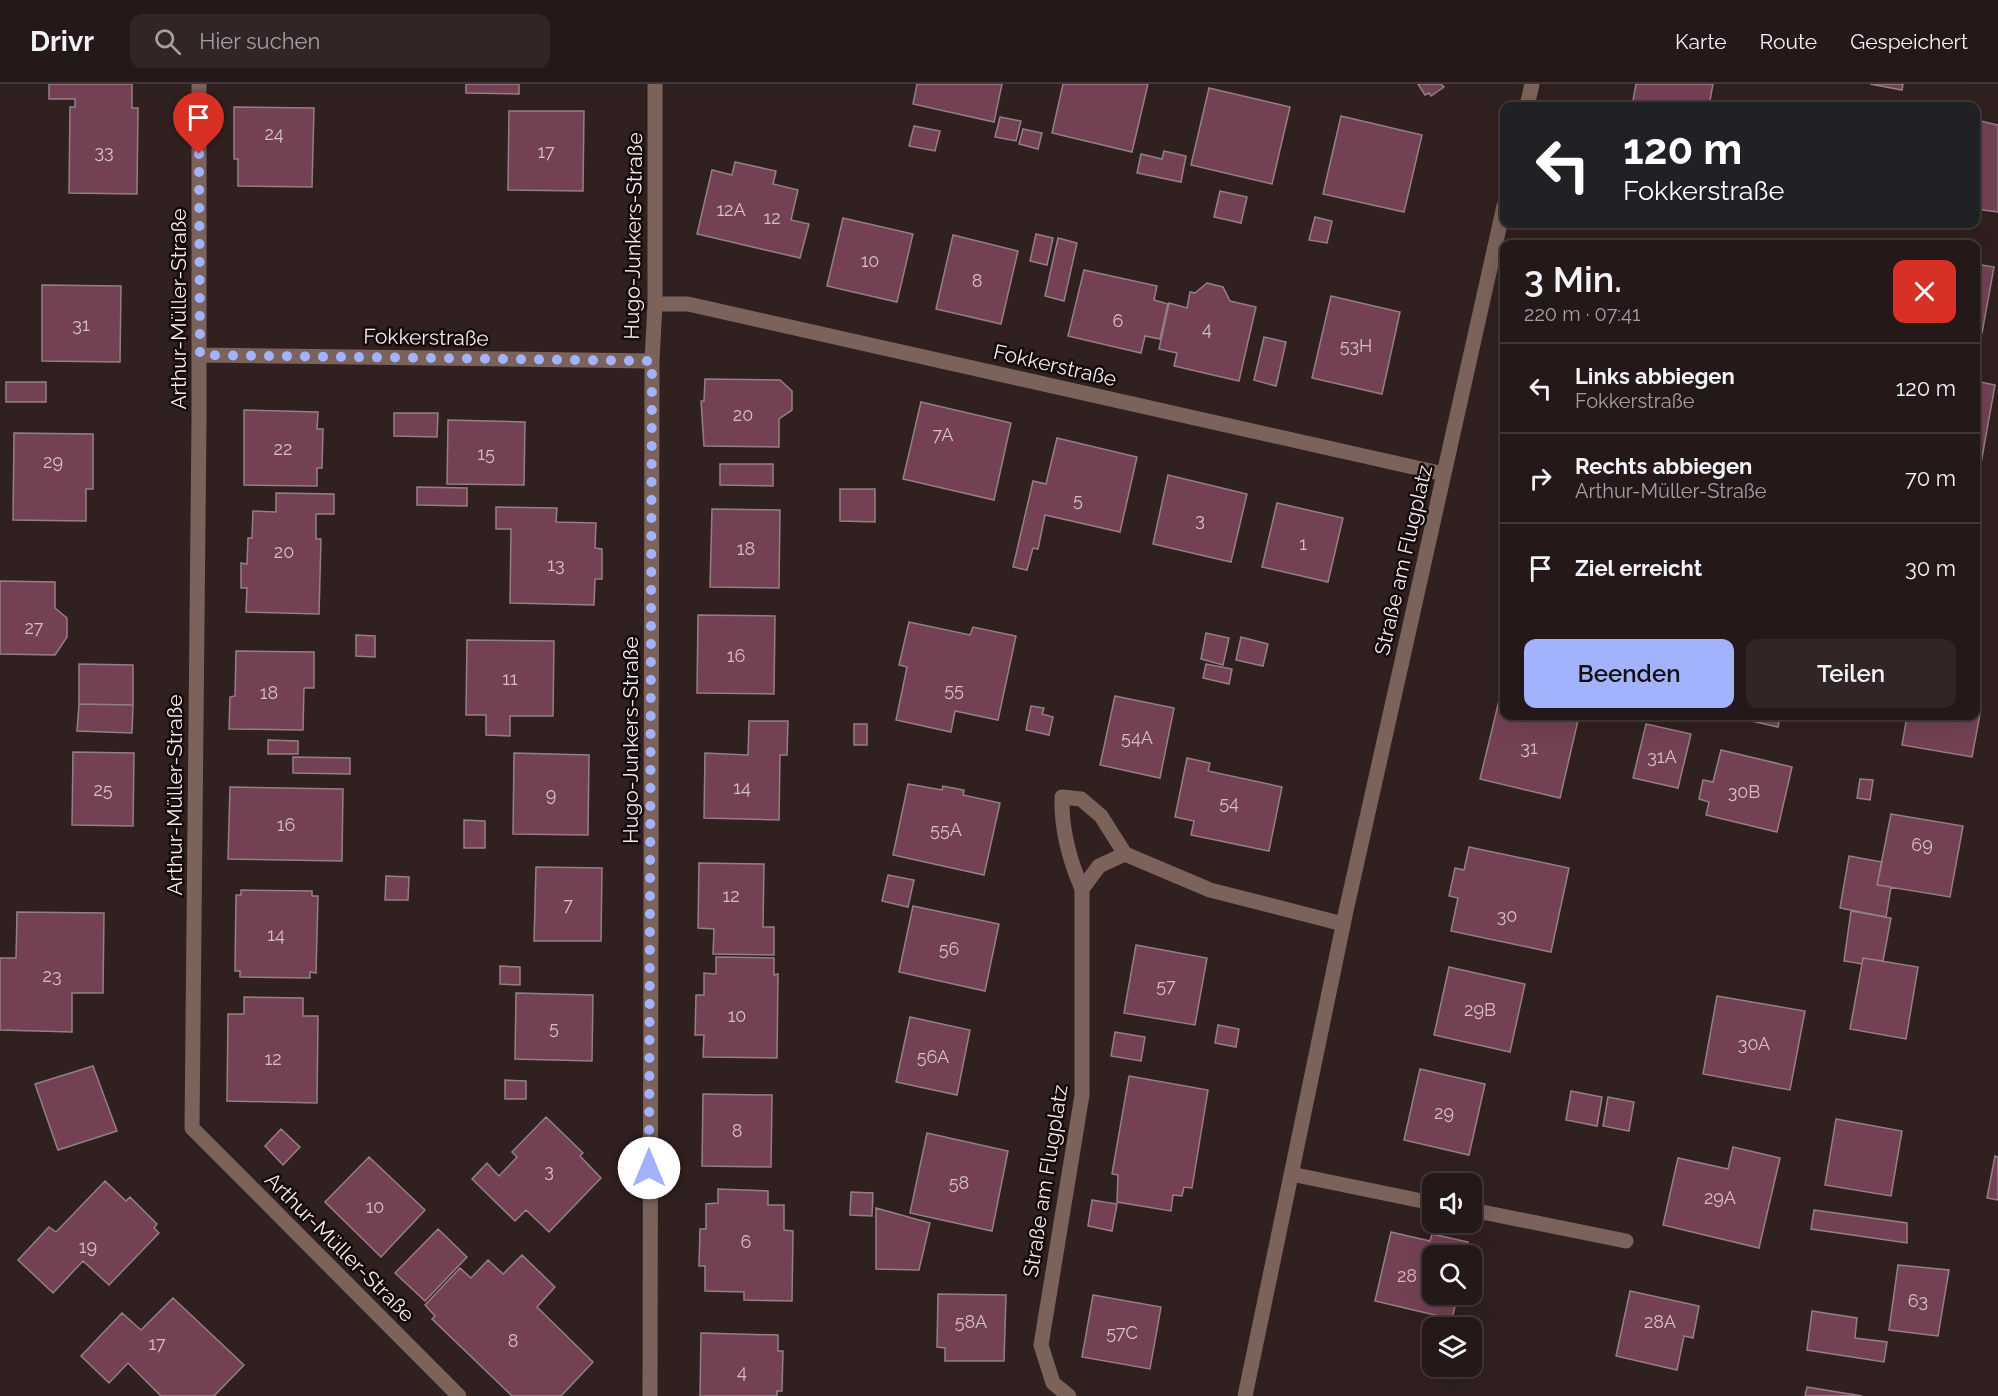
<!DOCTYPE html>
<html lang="de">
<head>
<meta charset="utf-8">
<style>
	body { margin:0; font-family:Raleway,sans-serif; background:#312525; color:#f1f3f6; height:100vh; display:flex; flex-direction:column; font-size:22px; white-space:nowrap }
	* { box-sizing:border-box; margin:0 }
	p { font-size:20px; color:#a3a0a2 }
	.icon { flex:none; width:33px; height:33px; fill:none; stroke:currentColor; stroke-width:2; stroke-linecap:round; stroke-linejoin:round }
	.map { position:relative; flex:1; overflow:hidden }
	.side { position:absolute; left:1500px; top:156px; width:480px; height:480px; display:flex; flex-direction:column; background:#251818; border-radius:12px; box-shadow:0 6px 24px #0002,0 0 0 2px #423737 }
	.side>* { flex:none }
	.guide { position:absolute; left:1500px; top:18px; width:480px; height:126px; border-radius:12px; box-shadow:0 6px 24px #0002,0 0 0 2px #423737; background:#202124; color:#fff; overflow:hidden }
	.buttons { position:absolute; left:1422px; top:1089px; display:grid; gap:12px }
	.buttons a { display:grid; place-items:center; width:60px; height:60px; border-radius:12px; background:#251818; box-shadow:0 6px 24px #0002,0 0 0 2px #423737; font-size:30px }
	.pin { position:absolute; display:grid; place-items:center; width:51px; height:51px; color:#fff; margin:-62px -26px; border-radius:50% 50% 50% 0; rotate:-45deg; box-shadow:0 0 6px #0007 }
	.pin .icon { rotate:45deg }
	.me { position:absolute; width:66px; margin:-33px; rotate:0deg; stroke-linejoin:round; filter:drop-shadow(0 0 4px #0008) }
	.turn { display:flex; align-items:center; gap:21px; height:126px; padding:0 24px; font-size:27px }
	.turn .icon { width:78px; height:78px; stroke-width:2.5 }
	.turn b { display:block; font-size:42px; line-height:51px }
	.round { display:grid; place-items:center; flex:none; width:63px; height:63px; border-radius:12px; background:#312525 }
	.headline { display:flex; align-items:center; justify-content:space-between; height:102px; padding:0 24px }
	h1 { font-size:36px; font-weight:600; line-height:45px }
	.action { display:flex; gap:12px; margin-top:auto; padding:12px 24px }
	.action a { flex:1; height:69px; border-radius:12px; background:#a3b2fd; color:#111; font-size:24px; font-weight:600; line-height:69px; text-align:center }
	.action a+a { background:#312525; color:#f1f3f6 }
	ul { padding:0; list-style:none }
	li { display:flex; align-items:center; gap:18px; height:90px; padding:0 24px; border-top:2px solid #423737 }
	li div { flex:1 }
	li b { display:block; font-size:22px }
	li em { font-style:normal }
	header { display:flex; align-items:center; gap:36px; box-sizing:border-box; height:84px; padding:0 30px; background:#251818; border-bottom:2px solid #423737 }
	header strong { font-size:28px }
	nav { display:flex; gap:33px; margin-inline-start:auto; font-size:21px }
	.search { width:420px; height:54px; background:#312525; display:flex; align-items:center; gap:15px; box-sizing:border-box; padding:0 21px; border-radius:12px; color:#a3a0a2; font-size:22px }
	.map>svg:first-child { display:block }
	.building { fill:#744154; stroke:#937f85; stroke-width:1.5 }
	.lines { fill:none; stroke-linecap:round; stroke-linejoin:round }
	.minor { stroke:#7b625b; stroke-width:15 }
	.route { stroke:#a3b2fd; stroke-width:10; stroke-dasharray:0 18 }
	.labels { text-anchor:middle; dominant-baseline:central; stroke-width:5; stroke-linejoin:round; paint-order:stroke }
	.number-label { font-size:18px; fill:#d5bfc4 }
	.street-label { font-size:21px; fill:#f5e9e9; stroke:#140c0c }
</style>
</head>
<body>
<header>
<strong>Drivr</strong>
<div class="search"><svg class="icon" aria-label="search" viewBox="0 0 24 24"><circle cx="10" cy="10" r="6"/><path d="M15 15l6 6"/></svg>Hier suchen</div>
<nav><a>Karte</a><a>Route</a><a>Gespeichert</a></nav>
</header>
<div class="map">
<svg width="1998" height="1312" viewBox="0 0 1998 1312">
	<rect width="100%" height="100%" fill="#312020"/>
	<!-- building -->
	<path class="building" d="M 49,0 L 132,0 L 132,24 L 138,24 L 137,110 L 69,109 L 70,23 L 75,23 L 75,15 L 49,15 Z
		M 466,0 L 519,0 L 519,10 L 466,9 Z
		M 917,0 L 1002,0 L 994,38 L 913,20 Z
		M 1063,0 L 1148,0 L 1132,68 L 1052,49 Z
		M 1418,0 L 1441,0 L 1444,3 L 1431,12 L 1429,9 L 1425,11 Z
		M 1636,0 L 1713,0 L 1709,22 L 1632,22 Z
		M 1870,0 L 1903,0 L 1902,6 Z
		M 1209,4 L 1290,23 L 1272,100 L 1191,81 Z
		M 234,23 L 314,24 L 312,103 L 238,102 L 238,75 L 234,75 Z
		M 509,27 L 584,27 L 583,107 L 508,106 Z
		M 1341,32 L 1422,51 L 1404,128 L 1323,110 Z
		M 1000,33 L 1021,37 L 1016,57 L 995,53 Z
		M 1976,36 L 1998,41 L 1998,128 L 1976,125 Z
		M 914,42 L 940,47 L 935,67 L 909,62 Z
		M 1023,45 L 1042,49 L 1038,65 L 1019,60 Z
		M 1164,67 L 1186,72 L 1181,98 L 1137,89 L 1141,70 L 1162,75 Z
		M 735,78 L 776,87 L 773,100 L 798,106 L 791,136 L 809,140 L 800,174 L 697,150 L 712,86 L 732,91 Z
		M 1220,107 L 1247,113 L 1241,139 L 1214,133 Z
		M 1315,133 L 1332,137 L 1327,159 L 1309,156 Z
		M 843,134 L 913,150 L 897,218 L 827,202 Z
		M 1036,150 L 1053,154 L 1047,181 L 1030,177 Z
		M 953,151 L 1018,167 L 1001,240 L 936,225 Z
		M 1058,154 L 1077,159 L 1064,217 L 1045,212 Z
		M 1976,180 L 1994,183 L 1982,249 L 1976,248 Z
		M 1084,186 L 1157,202 L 1154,216 L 1168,220 L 1160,255 L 1145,252 L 1141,269 L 1068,252 Z
		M 1207,199 L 1223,203 L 1230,217 L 1256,223 L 1239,297 L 1174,282 L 1177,269 L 1159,265 L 1169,219 L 1187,224 L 1190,208 L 1195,209 Z
		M 42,201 L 121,202 L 120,278 L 42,277 Z
		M 1331,212 L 1400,228 L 1382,310 L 1312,294 Z
		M 1264,253 L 1286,258 L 1276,302 L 1254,296 Z
		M 705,295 L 780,296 L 792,307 L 792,326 L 779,335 L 779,363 L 704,362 L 701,317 L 704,317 Z
		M 1976,297 L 1995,301 L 1980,385 L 1976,384 Z
		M 6,298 L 46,298 L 46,318 L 6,318 Z
		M 921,318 L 1011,339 L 994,416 L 903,395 Z
		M 244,326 L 318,328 L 317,345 L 323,345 L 322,384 L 317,384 L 317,402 L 244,401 Z
		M 394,329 L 438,329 L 437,353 L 394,352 Z
		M 448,336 L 525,338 L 524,401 L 447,400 Z
		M 14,349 L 93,350 L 93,405 L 86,405 L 86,437 L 13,436 Z
		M 1057,354 L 1137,373 L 1120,448 L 1045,431 L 1038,465 L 1033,464 L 1027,486 L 1013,483 L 1033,397 L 1046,400 Z
		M 720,380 L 773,380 L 773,402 L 720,401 Z
		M 1168,391 L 1247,410 L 1231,478 L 1153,460 Z
		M 417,403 L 467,404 L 467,422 L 417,421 Z
		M 840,405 L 875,405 L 875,438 L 840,437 Z
		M 276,409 L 334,410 L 334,430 L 316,430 L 316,455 L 321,455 L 319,530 L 246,528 L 247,504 L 241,504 L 241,479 L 247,480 L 248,454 L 252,454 L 253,427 L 276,428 Z
		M 1277,419 L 1343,434 L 1328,498 L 1262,483 Z
		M 496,423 L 557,424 L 556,438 L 596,439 L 595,464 L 602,465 L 602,495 L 595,495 L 594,521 L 510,519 L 511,445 L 496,445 Z
		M 712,425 L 780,426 L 779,504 L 710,503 Z
		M 0,497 L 55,498 L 55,524 L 67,534 L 67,553 L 55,571 L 0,570 Z
		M 698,531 L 775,532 L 774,610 L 697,609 Z
		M 909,538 L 970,551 L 973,543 L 1016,552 L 998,636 L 955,627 L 951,648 L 896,636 L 907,583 L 899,581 Z
		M 1206,549 L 1229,554 L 1223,581 L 1201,575 Z
		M 356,551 L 375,552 L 375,573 L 356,572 Z
		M 1241,553 L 1268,560 L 1263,582 L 1236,576 Z
		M 467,556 L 554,557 L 553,632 L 510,632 L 510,652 L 486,651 L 486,631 L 466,631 Z
		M 236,567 L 314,568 L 314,604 L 304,604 L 303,646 L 229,645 L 230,613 L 235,612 Z
		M 79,580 L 133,581 L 133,621 L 79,620 Z
		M 1206,580 L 1232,585 L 1229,600 L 1203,594 Z
		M 1504,596 L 1504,632 L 1579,632 L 1560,714 L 1480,695 Z
		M 1115,612 L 1174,624 L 1160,694 L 1100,681 Z
		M 79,620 L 133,621 L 132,649 L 77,647 Z
		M 1031,622 L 1044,624 L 1042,630 L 1053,633 L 1049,651 L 1026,646 Z
		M 1976,624 L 1981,625 L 1972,673 L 1902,661 L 1907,632 L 1976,632 Z
		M 1730,632 L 1780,632 L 1778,643 Z
		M 749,637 L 788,637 L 787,671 L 780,671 L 779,736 L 704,734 L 705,669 L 748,671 Z
		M 854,640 L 867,640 L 867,661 L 854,661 Z
		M 1646,640 L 1691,650 L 1678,704 L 1633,694 Z
		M 268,656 L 298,657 L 298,670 L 268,670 Z
		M 1721,666 L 1792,683 L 1777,748 L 1706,731 L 1709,718 L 1699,715 L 1703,696 L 1713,698 Z
		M 73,668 L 134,669 L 133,742 L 72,741 Z
		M 514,669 L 589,671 L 588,751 L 513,750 Z
		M 293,673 L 350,674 L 350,690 L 293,689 Z
		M 1187,674 L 1210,679 L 1208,687 L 1282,703 L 1269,767 L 1191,751 L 1194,737 L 1175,733 Z
		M 1860,695 L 1873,696 L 1870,716 L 1857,714 Z
		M 908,700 L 942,706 L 943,702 L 964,706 L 963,711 L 1000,719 L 984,791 L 893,771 Z
		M 230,703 L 343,705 L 342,777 L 228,775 Z
		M 1891,730 L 1963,742 L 1950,813 L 1877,801 Z
		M 464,736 L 485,737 L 485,764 L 464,764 Z
		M 1469,763 L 1569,784 L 1551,868 L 1451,847 L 1458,814 L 1449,812 L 1455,784 L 1464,786 Z
		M 1849,772 L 1882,778 L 1877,801 L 1891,803 L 1886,833 L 1840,824 Z
		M 699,779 L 764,780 L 763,843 L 774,843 L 774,871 L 713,870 L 714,845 L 698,844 Z
		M 536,783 L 602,784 L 601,857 L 534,857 Z
		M 888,791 L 914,796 L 908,823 L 882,817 Z
		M 386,792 L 409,793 L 408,816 L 385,816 Z
		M 241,806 L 312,807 L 312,812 L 318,812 L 316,889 L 310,888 L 310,894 L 240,893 L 240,887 L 235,887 L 236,811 L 241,811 Z
		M 913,822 L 999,840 L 985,907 L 899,888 Z
		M 1851,827 L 1891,834 L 1883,877 L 1863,874 L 1862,880 L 1844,877 Z
		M 17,828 L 104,829 L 103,909 L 72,909 L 72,948 L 0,946 L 0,874 L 16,874 Z
		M 1136,861 L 1207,874 L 1195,941 L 1124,929 Z
		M 716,873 L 774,874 L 774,891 L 778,890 L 777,974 L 703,973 L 704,951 L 695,951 L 696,911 L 704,911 L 704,889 L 716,890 Z
		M 1863,874 L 1918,883 L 1906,955 L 1850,945 Z
		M 500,882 L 520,883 L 520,901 L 500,900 Z
		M 1449,883 L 1525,900 L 1510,968 L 1434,951 Z
		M 516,909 L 593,911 L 592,977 L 515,975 Z
		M 1717,912 L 1805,927 L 1790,1006 L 1703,990 Z
		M 244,913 L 303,914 L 303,932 L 318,932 L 317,1019 L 227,1017 L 228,930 L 244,930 Z
		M 910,933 L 970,946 L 957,1011 L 896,998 Z
		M 1218,941 L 1239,945 L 1236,963 L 1215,959 Z
		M 1115,948 L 1145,953 L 1141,977 L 1111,972 Z
		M 93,982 L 117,1047 L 58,1066 L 35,1000 Z
		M 1420,985 L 1485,1000 L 1469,1071 L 1404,1056 Z
		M 1129,992 L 1208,1006 L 1192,1104 L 1184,1103 L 1182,1112 L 1173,1111 L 1171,1127 L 1117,1118 L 1118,1091 L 1112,1090 Z
		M 505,996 L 526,997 L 526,1015 L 505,1015 Z
		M 1571,1007 L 1602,1013 L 1597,1042 L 1566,1036 Z
		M 703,1010 L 772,1011 L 771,1083 L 702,1082 Z
		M 1608,1013 L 1634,1018 L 1629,1047 L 1603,1042 Z
		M 546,1033 L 583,1069 L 580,1072 L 601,1094 L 549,1148 L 526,1126 L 515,1137 L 472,1095 L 487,1079 L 499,1092 L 517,1073 L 512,1068 Z
		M 1836,1035 L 1902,1047 L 1891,1112 L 1825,1101 Z
		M 281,1045 L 300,1063 L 283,1081 L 265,1062 Z
		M 927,1049 L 1008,1067 L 992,1147 L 910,1129 Z
		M 1733,1063 L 1780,1074 L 1759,1164 L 1663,1141 L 1678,1074 L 1728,1085 Z
		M 1995,1072 L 1998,1073 L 1998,1116 L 1987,1114 Z
		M 369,1073 L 425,1126 L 381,1173 L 325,1118 Z
		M 105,1097 L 126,1117 L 130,1113 L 157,1140 L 154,1144 L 159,1149 L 109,1201 L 83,1177 L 53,1209 L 18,1176 L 49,1143 L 56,1148 Z
		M 718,1105 L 768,1107 L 768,1121 L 784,1121 L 784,1146 L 793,1147 L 792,1217 L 744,1216 L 744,1208 L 705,1207 L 705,1182 L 699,1182 L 700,1145 L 706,1145 L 706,1120 L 718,1119 Z
		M 851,1108 L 873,1109 L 872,1132 L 850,1131 Z
		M 1092,1116 L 1117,1120 L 1112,1147 L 1088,1142 Z
		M 876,1124 L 930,1139 L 919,1186 L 876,1185 Z
		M 1814,1126 L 1907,1139 L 1907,1159 L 1811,1145 Z
		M 438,1145 L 467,1173 L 425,1217 L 395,1189 Z
		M 1391,1148 L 1430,1157 L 1432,1150 L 1468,1158 L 1465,1172 L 1432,1172 L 1432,1210 L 1458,1210 L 1452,1235 L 1375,1217 Z
		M 522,1171 L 555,1203 L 537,1223 L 593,1278 L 561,1312 L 512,1312 L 432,1235 L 435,1232 L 425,1221 L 460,1184 L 471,1194 L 488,1176 L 503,1190 Z
		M 1898,1181 L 1949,1186 L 1938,1252 L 1889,1246 Z
		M 1630,1207 L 1699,1222 L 1693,1254 L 1684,1252 L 1677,1286 L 1616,1272 Z
		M 938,1210 L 1006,1211 L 1004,1277 L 945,1277 L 945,1264 L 937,1263 Z
		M 1093,1211 L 1161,1223 L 1150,1285 L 1082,1273 Z
		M 173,1214 L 244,1281 L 214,1312 L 161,1312 L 128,1279 L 109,1299 L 81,1272 L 122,1229 L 141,1246 Z
		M 1812,1227 L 1857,1234 L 1855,1254 L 1887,1258 L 1884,1278 L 1807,1266 Z
		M 701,1249 L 778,1251 L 778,1267 L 783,1267 L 782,1307 L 777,1307 L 777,1312 L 700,1312 Z
		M 1807,1303 L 1862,1312 L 1805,1312 Z"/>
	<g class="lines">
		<!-- minor -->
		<path class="minor" d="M 199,0 L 199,337 L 192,1044 L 459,1312
			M 1527,22 L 1532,0
			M 655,220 L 688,220 L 1444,390
			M 200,271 L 652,277
			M 1062,713 L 1081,715 L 1101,732 L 1125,770 L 1099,782 L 1082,805 C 1069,775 1061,746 1062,713 Z
			M 1125,770 L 1210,806 L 1343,840
			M 1291,1090 L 1432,1119
			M 1472,1126 L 1626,1157
			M 650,1312 L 652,277 L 655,220 L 655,0
			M 1069,1312 L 1053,1299 L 1041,1261 L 1082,1011 L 1082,805
			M 1245,1312 L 1346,827 L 1504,122"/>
	</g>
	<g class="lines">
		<!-- route -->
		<path class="route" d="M 199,70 L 200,271 L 652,277 L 649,1084"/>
	</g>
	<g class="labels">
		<!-- number labels -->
		<g class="number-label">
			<text x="274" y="49">24</text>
			<text x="104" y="67">33</text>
			<text x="546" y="67">17</text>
			<text x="731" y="125">12A</text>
			<text x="772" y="133">12</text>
			<text x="870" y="176">10</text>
			<text x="977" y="196">8</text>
			<text x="1118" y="236">6</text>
			<text x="81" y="240">31</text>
			<text x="1207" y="244">4</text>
			<text x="1356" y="261">53H</text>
			<text x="743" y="330">20</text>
			<text x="943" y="350">7A</text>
			<text x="283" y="364">22</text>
			<text x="486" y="369">15</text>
			<text x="53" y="377">29</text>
			<text x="1078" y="415">5</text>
			<text x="1200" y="435">3</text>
			<text x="1303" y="459">1</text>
			<text x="746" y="464">18</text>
			<text x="284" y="467">20</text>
			<text x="556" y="480">13</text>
			<text x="34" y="543">27</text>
			<text x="736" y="571">16</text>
			<text x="510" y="594">11</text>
			<text x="954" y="605">55</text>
			<text x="269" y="608">18</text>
			<text x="1137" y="653">54A</text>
			<text x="1529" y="663">31</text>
			<text x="1662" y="672">31A</text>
			<text x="742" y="703">14</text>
			<text x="103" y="705">25</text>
			<text x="1744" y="707">30B</text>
			<text x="551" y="710">9</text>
			<text x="1229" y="718">54</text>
			<text x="286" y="740">16</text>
			<text x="946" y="745">55A</text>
			<text x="1922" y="760">69</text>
			<text x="731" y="811">12</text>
			<text x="568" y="820">7</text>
			<text x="1507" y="831">30</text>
			<text x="276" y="850">14</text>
			<text x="949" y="864">56</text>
			<text x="52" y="891">23</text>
			<text x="1166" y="901">57</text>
			<text x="1480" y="925">29B</text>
			<text x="737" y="931">10</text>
			<text x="554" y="943">5</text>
			<text x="1754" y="959">30A</text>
			<text x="933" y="972">56A</text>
			<text x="273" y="974">12</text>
			<text x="1444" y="1028">29</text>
			<text x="737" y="1046">8</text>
			<text x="549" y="1086">3</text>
			<text x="959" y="1098">58</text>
			<text x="1720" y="1113">29A</text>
			<text x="375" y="1122">10</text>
			<text x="746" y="1157">6</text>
			<text x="88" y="1162">19</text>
			<text x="1407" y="1191">28</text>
			<text x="1918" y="1216">63</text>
			<text x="971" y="1237">58A</text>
			<text x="1660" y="1237">28A</text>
			<text x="1122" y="1248">57C</text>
			<text x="513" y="1256">8</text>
			<text x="157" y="1259">17</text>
			<text x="742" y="1287">4</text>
		</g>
		<!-- street labels -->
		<g class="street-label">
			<text transform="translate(633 152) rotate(-89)">Hugo-Junkers-Straße</text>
			<text transform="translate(178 225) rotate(-90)">Arthur-Müller-Straße</text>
			<text transform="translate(426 253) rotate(1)">Fokkerstraße</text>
			<text transform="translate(1055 281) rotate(13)">Fokkerstraße</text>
			<text transform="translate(1403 476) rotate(-77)">Straße am Flugplatz</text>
			<text transform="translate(630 656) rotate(-90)">Hugo-Junkers-Straße</text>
			<text transform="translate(174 711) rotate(-90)">Arthur-Müller-Straße</text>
			<text transform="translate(1045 1097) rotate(-81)">Straße am Flugplatz</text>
			<text transform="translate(340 1163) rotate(45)">Arthur-Müller-Straße</text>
		</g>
	</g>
</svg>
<div class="buttons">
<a><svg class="icon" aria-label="sound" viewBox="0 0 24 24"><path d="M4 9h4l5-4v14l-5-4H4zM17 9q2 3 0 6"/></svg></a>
<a><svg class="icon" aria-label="search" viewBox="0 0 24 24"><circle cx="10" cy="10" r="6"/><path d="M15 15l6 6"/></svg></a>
<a><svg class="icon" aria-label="layers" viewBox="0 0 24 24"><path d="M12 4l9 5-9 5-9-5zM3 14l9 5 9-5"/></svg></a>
</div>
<div class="pin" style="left:199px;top:70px;background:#d93025"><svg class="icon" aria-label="arrive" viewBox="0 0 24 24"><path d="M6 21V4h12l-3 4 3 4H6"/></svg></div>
<svg class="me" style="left:649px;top:1084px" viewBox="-20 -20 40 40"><circle r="19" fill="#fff"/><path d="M0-13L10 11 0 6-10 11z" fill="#a3b2fd"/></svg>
<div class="guide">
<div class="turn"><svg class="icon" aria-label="left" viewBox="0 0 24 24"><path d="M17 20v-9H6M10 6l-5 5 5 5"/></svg><div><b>120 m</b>Fokkerstraße</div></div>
</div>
<section class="side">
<div class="headline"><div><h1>3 Min.</h1><p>220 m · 07:41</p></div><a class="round" style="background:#d93025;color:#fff"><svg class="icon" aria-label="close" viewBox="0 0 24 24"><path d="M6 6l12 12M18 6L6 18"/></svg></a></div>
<ul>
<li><svg class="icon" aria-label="left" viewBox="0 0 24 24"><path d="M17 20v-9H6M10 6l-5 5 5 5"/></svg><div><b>Links abbiegen</b><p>Fokkerstraße</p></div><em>120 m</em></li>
<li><svg class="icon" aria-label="right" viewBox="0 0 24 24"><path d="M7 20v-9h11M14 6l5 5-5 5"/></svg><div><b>Rechts abbiegen</b><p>Arthur-Müller-Straße</p></div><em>70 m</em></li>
<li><svg class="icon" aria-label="arrive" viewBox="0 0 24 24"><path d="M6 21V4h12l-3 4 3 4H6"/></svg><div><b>Ziel erreicht</b></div><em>30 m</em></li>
</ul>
<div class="action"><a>Beenden</a><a>Teilen</a></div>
</section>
</div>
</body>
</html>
